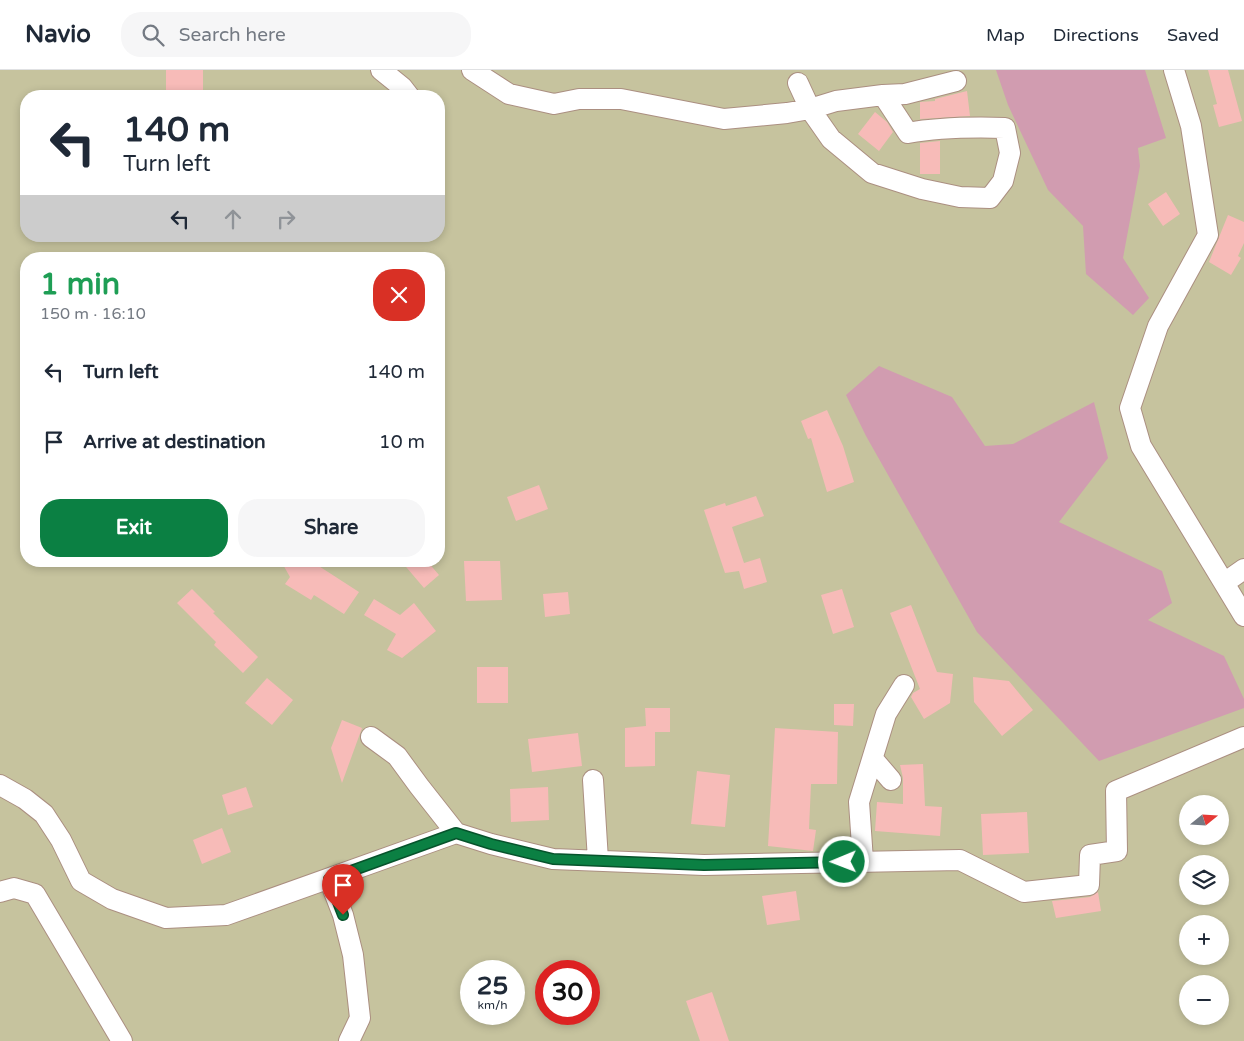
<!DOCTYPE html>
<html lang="en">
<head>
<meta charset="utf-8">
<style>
	body { margin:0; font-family:"Varela Round",sans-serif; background:#f6f6f7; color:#1f2937; height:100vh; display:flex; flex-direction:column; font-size:19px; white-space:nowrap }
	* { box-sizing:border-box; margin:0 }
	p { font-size:16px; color:#747a83 }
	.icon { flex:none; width:28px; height:28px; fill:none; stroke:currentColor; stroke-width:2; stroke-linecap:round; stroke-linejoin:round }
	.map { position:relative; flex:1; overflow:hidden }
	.side { position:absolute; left:20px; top:182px; width:425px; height:315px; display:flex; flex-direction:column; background:#fff; border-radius:20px; box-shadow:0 2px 8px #0003 }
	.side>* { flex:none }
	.banner { position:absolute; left:20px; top:20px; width:425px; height:152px; border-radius:20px; box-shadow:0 2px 8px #0003; background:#fff; color:#1f2937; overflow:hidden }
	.needle { width:32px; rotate:72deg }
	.fabs { position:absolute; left:1179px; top:725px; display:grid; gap:10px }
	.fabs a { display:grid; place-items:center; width:50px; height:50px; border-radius:50%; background:#fff; box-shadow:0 2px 8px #0003; font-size:25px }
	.speed { position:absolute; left:460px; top:890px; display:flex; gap:10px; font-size:25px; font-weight:700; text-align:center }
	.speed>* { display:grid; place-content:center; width:65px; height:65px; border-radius:50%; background:#fff; box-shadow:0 2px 8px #0003; line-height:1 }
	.speed small { font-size:12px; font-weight:400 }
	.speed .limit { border:8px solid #d22; background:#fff; color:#111 }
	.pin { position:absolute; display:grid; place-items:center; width:42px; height:42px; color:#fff; margin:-51px -21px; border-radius:50% 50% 50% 0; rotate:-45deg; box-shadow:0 0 5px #0007 }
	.pin .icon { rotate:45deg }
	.me { position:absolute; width:55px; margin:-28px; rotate:269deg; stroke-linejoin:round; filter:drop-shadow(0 0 4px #0008) }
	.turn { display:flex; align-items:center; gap:18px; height:105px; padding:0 20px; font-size:22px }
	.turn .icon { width:65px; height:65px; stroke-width:2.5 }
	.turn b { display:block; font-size:35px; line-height:42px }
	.lanes { display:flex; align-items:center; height:48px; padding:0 20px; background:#0003; justify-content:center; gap:25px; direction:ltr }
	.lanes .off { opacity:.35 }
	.round { display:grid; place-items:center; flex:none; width:52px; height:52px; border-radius:20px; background:#f6f6f7 }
	.overview { display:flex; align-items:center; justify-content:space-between; height:85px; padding:0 20px }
	h1 { font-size:30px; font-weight:700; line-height:38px; color:#1e9e55 }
	.action { display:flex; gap:10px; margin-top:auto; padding:10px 20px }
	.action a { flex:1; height:58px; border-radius:20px; background:#0b8043; color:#fff; font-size:20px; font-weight:700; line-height:58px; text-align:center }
	.action a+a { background:#f6f6f7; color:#1f2937 }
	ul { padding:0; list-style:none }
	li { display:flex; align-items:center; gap:15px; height:70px; padding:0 20px }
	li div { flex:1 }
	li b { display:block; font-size:19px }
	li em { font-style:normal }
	header { display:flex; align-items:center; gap:30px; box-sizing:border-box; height:70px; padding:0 25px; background:#fff; border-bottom:1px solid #e0e1e3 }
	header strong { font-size:24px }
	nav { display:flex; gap:28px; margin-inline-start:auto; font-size:18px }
	.search { width:350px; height:45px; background:#f6f6f7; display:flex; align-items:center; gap:12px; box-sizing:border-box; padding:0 18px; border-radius:20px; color:#747a83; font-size:19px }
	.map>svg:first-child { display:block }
	.green { fill:#c6c39e; fill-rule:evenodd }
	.water { fill:#d19cb0 }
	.building { fill:#f7bbb8 }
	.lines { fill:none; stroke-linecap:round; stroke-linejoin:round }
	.street-casing { stroke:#ab8f81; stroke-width:22 }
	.street { stroke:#fff; stroke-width:20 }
	.route-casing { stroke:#07532c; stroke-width:12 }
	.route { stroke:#0b8043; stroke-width:9 }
</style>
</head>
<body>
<header>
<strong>Navio</strong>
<div class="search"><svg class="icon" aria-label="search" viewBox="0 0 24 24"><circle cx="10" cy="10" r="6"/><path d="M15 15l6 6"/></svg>Search here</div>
<nav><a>Map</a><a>Directions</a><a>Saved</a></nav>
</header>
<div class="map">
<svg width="1244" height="971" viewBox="0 0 1244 971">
	<rect width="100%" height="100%" fill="#fdf0ea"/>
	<!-- green -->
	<path class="green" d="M 0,0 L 1244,0 L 1244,971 L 0,971 ZM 26,26 L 439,26 L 439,166 L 26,166 ZM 26,189 L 439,189 L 439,491 L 26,491 ZM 1188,734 L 1220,734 L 1220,766 L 1188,766 ZM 1188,794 L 1220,794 L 1220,826 L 1188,826 ZM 1188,854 L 1220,854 L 1220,886 L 1188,886 ZM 471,901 L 514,901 L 514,944 L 471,944 ZM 546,901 L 589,901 L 589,944 L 546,944 ZM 1188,914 L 1220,914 L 1220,946 L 1188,946 Z"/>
	<!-- water -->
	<path class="water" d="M 996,0 L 1145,0 L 1166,68 L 1138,78 L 1140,96 L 1123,188 L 1149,228 L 1133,245 L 1086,204 L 1083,156 L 1048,120 L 1008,35 Z
		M 879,296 L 952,327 L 985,376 L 1013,374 L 1094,332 L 1108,388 L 1059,452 L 1162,501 L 1172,533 L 1148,550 L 1224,586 L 1244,629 L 1244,638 L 1099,691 L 977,562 L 866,366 L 846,325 Z"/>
	<!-- building -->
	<path class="building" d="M 166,0 L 203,0 L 203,25 L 166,24 Z
		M 1208,0 L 1228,0 L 1242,51 L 1219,57 L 1213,35 L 1217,34 Z
		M 967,21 L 970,46 L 920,49 L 920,32 L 935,31 L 935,29 Z
		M 875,42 L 887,52 L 893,62 L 879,81 L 858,64 Z
		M 940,71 L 940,104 L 920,104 L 920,73 Z
		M 1166,122 L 1180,144 L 1163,156 L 1148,134 Z
		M 1228,145 L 1244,152 L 1244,173 L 1238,186 L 1241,188 L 1231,205 L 1209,192 Z
		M 827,340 L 843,376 L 854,412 L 827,422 L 811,368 L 808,369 L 801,351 Z
		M 539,415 L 548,439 L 516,451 L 507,427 Z
		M 756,426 L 764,446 L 732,457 L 744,493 L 760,488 L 767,512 L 744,519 L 739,501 L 725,503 L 704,440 L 725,433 L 726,436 Z
		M 281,491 L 311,491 L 359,522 L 344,544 L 314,525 L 311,530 L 285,514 L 290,507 Z
		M 401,491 L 427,491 L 439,505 L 424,518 Z
		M 464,491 L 500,491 L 502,530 L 466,531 Z
		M 192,519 L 215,542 L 213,543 L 258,587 L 243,603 L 214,575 L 216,572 L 177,533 Z
		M 842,519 L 854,557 L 833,564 L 821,525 Z
		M 568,522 L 570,544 L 545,547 L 543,524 Z
		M 374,529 L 400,545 L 414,533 L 436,561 L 402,588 L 387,580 L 396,564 L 364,545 Z
		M 911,535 L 937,602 L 953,604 L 950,633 L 924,649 L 911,627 L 913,623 L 920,619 L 890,543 Z
		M 477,597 L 508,597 L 508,633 L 477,633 Z
		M 973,607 L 1009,611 L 1033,640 L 1002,666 L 974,632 Z
		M 267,608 L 293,630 L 272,655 L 245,633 Z
		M 834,634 L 854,634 L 853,656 L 834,655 Z
		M 645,638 L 670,638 L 670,662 L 655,662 L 655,696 L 625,697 L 625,658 L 646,656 Z
		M 342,650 L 362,658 L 342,713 L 331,678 Z
		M 775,658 L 838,662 L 837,714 L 811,714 L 809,759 L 816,760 L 813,781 L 768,776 Z
		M 578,663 L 582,696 L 532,702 L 528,669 Z
		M 923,694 L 925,736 L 942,737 L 940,766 L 875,761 L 877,732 L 903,734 L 903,708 L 900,695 Z
		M 697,701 L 730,705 L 725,757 L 691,754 Z
		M 246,717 L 253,737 L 228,745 L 222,725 Z
		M 548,717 L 549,750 L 511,752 L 510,719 Z
		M 1027,742 L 1029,783 L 983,785 L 981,744 Z
		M 222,758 L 231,782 L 202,794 L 193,770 Z
		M 796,821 L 800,850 L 767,855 L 762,826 Z
		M 1098,822 L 1101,841 L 1056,848 L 1052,831 L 1090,827 Z
		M 712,922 L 729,971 L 700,971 L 686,931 Z"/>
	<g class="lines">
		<!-- street casing -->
		<g class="street-casing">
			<path id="street" d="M 381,0 L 402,17 L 409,26
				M 472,0 L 509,24 L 554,34 L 579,29 L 621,29 L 724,49 L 787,43 L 810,39 L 836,31 L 883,25 L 905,24 L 956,11
				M 1174,0 L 1191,56 L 1208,165 L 1158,256 L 1130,338 L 1141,376 L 1244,546
				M 798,13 L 810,39 L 831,69 L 872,103 L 922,119 L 960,127 L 990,128 L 1003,111 L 1010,83 L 1005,58 C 972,57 941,57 908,63 L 883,25
				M 1224,513 L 1244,499
				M 371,667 L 397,686 L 419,716 L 456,763
				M 873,689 L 891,710
				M 593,710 L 598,790
				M 0,715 L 25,729 L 44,744 L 61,770 L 81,811 L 112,829 L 166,848 L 226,845 L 456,763 L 491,774 L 553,789 L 704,795 L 960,790 L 1024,822 L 1089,815 L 1090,785 L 1117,781 L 1116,721 L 1244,667
				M 863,791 L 859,732 L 886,644 L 904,615
				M 329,809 L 343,845 L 353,885 L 360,948 L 349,971
				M 0,822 L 14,818 L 35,824 L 122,971"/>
		</g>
		<!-- street -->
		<use href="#street" class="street"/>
	</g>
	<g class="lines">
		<!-- route casing -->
		<g class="route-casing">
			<path id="route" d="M 343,845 L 329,809 L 456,763 L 491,774 L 553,789 L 704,795 L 844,792"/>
		</g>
		<!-- route -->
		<use href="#route" class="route"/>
	</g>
</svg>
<div class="fabs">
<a><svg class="needle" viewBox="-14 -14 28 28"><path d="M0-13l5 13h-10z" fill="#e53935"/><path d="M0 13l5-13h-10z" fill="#747a83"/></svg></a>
<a><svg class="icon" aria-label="layers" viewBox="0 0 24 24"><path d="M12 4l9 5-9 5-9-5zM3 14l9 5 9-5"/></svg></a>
<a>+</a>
<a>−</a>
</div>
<div class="speed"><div>25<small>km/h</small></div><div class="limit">30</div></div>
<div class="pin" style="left:343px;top:845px;background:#d93025"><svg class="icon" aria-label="arrive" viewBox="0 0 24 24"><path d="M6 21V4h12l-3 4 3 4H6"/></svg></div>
<svg class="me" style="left:844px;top:792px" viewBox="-20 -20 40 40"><circle r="17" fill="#0b8043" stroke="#fff" stroke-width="3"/><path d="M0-11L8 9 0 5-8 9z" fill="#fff"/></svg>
<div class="banner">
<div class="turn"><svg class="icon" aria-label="left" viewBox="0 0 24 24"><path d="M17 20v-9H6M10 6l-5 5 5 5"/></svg><div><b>140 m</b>Turn left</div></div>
<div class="lanes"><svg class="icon" aria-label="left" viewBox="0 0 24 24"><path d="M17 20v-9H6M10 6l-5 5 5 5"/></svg><svg class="icon off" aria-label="ahead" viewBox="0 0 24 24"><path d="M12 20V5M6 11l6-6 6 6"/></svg><svg class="icon off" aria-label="right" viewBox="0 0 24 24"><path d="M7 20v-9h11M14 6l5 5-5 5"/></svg></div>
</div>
<section class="side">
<div class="overview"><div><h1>1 min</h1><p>150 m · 16:10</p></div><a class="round" style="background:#d93025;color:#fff"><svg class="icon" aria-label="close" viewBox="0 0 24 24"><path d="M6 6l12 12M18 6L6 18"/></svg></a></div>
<ul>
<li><svg class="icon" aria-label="left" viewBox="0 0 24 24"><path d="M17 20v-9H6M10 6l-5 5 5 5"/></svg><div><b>Turn left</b></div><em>140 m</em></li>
<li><svg class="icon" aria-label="arrive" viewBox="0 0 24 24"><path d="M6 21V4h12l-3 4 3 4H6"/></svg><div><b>Arrive at destination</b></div><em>10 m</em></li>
</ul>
<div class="action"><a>Exit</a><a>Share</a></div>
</section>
</div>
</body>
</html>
